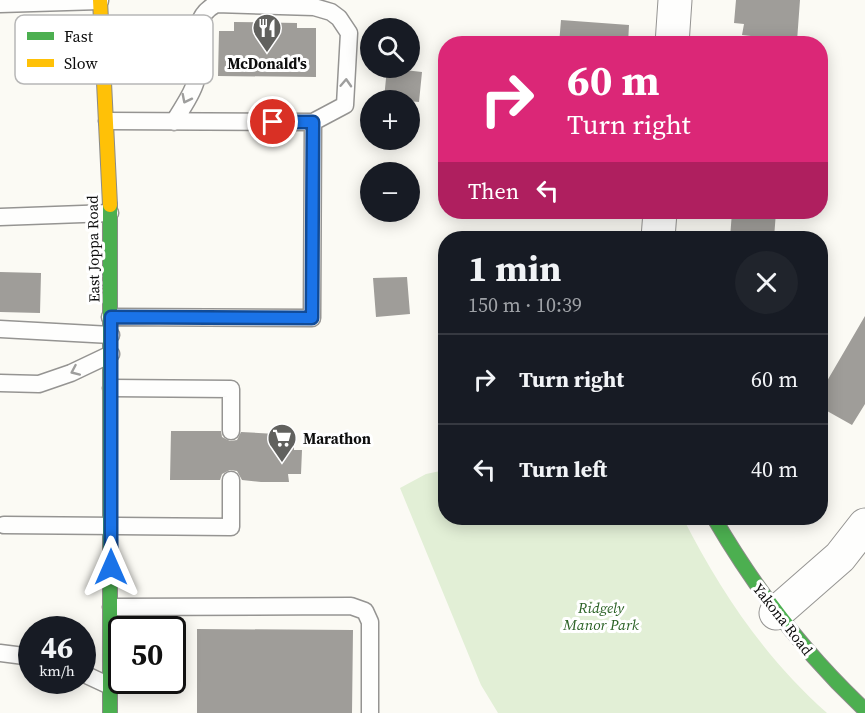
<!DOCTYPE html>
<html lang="en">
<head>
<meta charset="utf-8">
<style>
	body { margin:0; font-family:"Source Serif 4",serif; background:#20242c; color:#f1f3f6; height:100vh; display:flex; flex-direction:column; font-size:22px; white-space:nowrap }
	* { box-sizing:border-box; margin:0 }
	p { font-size:20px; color:#9ea1a6 }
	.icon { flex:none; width:33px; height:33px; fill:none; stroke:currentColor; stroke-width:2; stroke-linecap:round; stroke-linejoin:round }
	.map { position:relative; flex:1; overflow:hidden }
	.sheet { position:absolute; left:438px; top:231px; width:390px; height:294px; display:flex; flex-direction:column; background:#171b24; border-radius:24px; box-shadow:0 3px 15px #0003 }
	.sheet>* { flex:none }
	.top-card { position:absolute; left:438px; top:36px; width:390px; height:183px; border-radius:24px; box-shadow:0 3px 15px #0003; background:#db2777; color:#fff; overflow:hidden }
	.fabs { position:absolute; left:360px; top:18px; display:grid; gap:12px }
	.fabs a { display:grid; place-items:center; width:60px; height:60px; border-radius:50%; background:#171b24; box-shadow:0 3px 15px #0003; font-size:30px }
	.speed { position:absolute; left:18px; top:616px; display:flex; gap:12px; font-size:30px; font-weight:700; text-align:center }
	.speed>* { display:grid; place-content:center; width:78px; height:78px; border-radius:50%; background:#171b24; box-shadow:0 3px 15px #0003; line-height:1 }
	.speed small { font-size:15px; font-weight:400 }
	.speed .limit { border:3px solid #111; border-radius:9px; background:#fff; color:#111 }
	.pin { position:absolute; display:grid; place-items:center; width:51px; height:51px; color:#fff; margin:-26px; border:3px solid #fff; border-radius:50%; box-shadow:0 2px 6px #0007 }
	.me { position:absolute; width:66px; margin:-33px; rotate:0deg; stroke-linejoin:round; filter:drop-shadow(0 0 4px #0008) }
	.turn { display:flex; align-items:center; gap:21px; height:126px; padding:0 30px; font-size:27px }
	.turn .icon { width:78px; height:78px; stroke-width:2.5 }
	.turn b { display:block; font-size:42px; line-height:51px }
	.then { display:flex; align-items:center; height:57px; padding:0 30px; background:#0003; gap:12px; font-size:22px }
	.round { display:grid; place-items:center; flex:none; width:63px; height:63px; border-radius:32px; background:#20242c }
	.summary { display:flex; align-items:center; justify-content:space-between; height:102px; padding:0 30px }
	h1 { font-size:36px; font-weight:700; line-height:45px }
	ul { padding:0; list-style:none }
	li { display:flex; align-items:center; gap:18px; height:90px; padding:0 30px; border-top:2px solid #363941 }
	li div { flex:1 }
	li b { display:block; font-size:22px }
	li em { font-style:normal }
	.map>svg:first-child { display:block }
	.green { fill:#e2efd6 }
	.building { fill:#9f9d99 }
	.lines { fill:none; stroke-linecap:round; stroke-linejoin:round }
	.lane-casing { stroke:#959492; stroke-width:19 }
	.street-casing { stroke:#959492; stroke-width:35 }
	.fast-casing { stroke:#8b8b88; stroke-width:16 }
	.slow-casing { stroke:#8b8b88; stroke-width:16 }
	.lane { stroke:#fefefd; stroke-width:16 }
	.street { stroke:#fefefd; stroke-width:33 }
	.fast { stroke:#4caf50; stroke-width:14 }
	.slow { stroke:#ffc107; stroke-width:14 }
	.oneway { stroke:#9e9e9d }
	.route-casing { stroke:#114b97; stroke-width:15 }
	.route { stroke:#1a73e8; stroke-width:10 }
	.labels { text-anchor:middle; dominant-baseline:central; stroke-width:6; stroke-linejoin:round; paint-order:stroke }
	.poi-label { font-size:15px; font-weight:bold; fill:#0e0e0e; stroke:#fff }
	.street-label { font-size:15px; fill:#0e0e0e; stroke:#fff }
	.park-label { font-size:15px; font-style:italic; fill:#2a6124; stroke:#fff }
	.key { fill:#fff; stroke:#b7b7b7; stroke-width:1.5 }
	.key-label { font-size:16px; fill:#0e0e0e }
</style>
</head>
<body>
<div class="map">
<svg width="865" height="713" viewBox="0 0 865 713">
	<rect width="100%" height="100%" fill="#fbfaf4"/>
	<!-- green -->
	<path class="green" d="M 445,470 L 446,518 L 683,518 C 720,591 765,658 827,713 L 498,713 L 481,685 L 400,488 L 426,474 Z"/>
	<!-- building -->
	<path class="building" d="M 736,0 L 800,0 L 797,41 L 742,35 L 744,24 L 734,23 Z
		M 561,20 L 629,25 L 628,44 L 559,44 Z
		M 234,22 L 297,23 L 297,28 L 316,28 L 316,77 L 218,76 L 219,31 L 234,31 Z
		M 387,68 L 422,72 L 419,102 L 384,99 Z
		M 732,212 L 776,212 L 774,238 L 730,238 Z
		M 0,272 L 41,273 L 40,313 L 0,312 Z
		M 407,277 L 410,314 L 376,317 L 373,278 Z
		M 865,316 L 865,404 L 852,425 L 820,407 L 820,393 Z
		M 171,431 L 221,431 L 222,437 L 230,441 L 237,440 L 241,432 L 294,435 L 294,450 L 302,450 L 301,474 L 288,474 L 289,482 L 261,482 L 242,480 L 237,471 L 230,470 L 222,474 L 220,480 L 170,480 Z
		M 197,629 L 353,630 L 352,713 L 197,713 Z"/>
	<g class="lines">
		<!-- lane casing -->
		<g class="lane-casing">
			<path id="lane" d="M 0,4 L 100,1
				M 107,121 L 313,122 L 312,318 L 110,317
				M 174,122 C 181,109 193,94 196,80 C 201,52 186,20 216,4 L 314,7 L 331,12 L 339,18 L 349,33 L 345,105 L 313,122
				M 0,217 L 110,213
				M 0,329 L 111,335
				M 0,383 L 39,384 L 71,373 L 111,354
				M 111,388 L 231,389 L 231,431
				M 4,525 L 231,527 L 231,480
				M 111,607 L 351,606 L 365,611 L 370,622 L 370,713
				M 0,653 L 32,657
				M 82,673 L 110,686"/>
		</g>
		<!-- street casing -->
		<g class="street-casing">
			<path id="street" d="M 672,44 L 675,0
				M 658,238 L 660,212
				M 776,613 L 840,557 L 865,525"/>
		</g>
		<!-- fast casing -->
		<g class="fast-casing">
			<path id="fast" d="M 110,205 L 110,713
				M 714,518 C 756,590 804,653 865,710"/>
		</g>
		<!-- slow casing -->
		<g class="slow-casing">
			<path id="slow" d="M 100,0 L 110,205"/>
		</g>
		<!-- lane -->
		<use href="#lane" class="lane"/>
		<!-- street -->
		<use href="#street" class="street"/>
		<!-- fast -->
		<use href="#fast" class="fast"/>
		<!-- slow -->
		<use href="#slow" class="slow"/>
	</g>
	<!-- one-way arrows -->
	<defs><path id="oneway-chevron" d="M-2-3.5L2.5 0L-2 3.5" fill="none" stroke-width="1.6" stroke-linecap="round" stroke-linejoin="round" transform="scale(1.5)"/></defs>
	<g class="oneway">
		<use href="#oneway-chevron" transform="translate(346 83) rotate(-87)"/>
		<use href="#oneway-chevron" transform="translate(186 99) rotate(117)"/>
		<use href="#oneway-chevron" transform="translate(75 371) rotate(156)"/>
	</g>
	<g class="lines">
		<!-- route casing -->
		<g class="route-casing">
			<path id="route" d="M 111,567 L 111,317 L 312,318 L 313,122 L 273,122"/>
		</g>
		<!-- route -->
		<use href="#route" class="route"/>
	</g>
	<!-- icons -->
	<defs>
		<g id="restaurant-pin" transform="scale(1.5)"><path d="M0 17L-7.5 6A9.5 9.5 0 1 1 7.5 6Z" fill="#61615e" stroke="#fff"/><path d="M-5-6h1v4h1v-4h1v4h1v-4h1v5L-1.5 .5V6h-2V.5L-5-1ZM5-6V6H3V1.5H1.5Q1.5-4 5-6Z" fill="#fff"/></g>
		<g id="supermarket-pin" transform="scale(1.5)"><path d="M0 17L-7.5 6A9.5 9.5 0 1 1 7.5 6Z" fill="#61615e" stroke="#fff"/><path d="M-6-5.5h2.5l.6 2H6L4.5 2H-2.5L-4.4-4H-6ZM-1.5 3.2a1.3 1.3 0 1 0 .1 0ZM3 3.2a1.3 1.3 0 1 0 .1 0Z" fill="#fff"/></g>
	</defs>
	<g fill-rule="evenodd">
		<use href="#restaurant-pin" x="267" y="28"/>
		<use href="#supermarket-pin" x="282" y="438"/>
	</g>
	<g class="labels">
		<!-- poi labels -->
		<g class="poi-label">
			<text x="267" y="63">McDonald's</text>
			<text x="303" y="438" text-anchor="start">Marathon</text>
		</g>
		<!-- street labels -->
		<g class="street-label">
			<text transform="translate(93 249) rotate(-91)">East Joppa Road</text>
			<text transform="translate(783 619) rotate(52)">Yakona Road</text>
		</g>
		<!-- park labels -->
		<g class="park-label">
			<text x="601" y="607">Ridgely<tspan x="601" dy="17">Manor Park</tspan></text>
		</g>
	</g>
	<!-- legend -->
	<rect x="15" y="15" width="198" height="69" rx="9" class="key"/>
	<rect x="27" y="32" width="27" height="8" fill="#4caf50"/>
	<rect x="27" y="59" width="27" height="8" fill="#ffc107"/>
	<g class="key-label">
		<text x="64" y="42">Fast</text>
		<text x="64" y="69">Slow</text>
	</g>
</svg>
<div class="fabs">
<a><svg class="icon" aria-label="search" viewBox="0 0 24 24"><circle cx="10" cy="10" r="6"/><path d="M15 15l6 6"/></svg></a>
<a>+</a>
<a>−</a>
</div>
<div class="speed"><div>46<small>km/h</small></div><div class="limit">50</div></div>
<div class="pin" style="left:273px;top:122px;background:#d93025"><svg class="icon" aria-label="arrive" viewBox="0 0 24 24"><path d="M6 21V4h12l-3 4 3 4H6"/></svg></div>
<svg class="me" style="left:111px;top:567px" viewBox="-20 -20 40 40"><path d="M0-17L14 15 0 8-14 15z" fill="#1a73e8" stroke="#fff" stroke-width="4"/></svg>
<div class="top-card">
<div class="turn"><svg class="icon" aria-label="right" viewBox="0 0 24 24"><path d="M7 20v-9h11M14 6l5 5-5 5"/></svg><div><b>60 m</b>Turn right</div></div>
<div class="then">Then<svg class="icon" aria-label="left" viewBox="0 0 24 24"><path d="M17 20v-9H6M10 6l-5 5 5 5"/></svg></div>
</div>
<section class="sheet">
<div class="summary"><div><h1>1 min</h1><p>150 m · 10:39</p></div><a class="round"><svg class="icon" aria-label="close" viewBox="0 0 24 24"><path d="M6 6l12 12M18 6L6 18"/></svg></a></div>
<ul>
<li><svg class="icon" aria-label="right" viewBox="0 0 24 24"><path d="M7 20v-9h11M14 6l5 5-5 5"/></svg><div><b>Turn right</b></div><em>60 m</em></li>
<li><svg class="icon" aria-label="left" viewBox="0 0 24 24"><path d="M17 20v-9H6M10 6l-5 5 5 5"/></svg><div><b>Turn left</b></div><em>40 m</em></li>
</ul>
</section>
</div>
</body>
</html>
